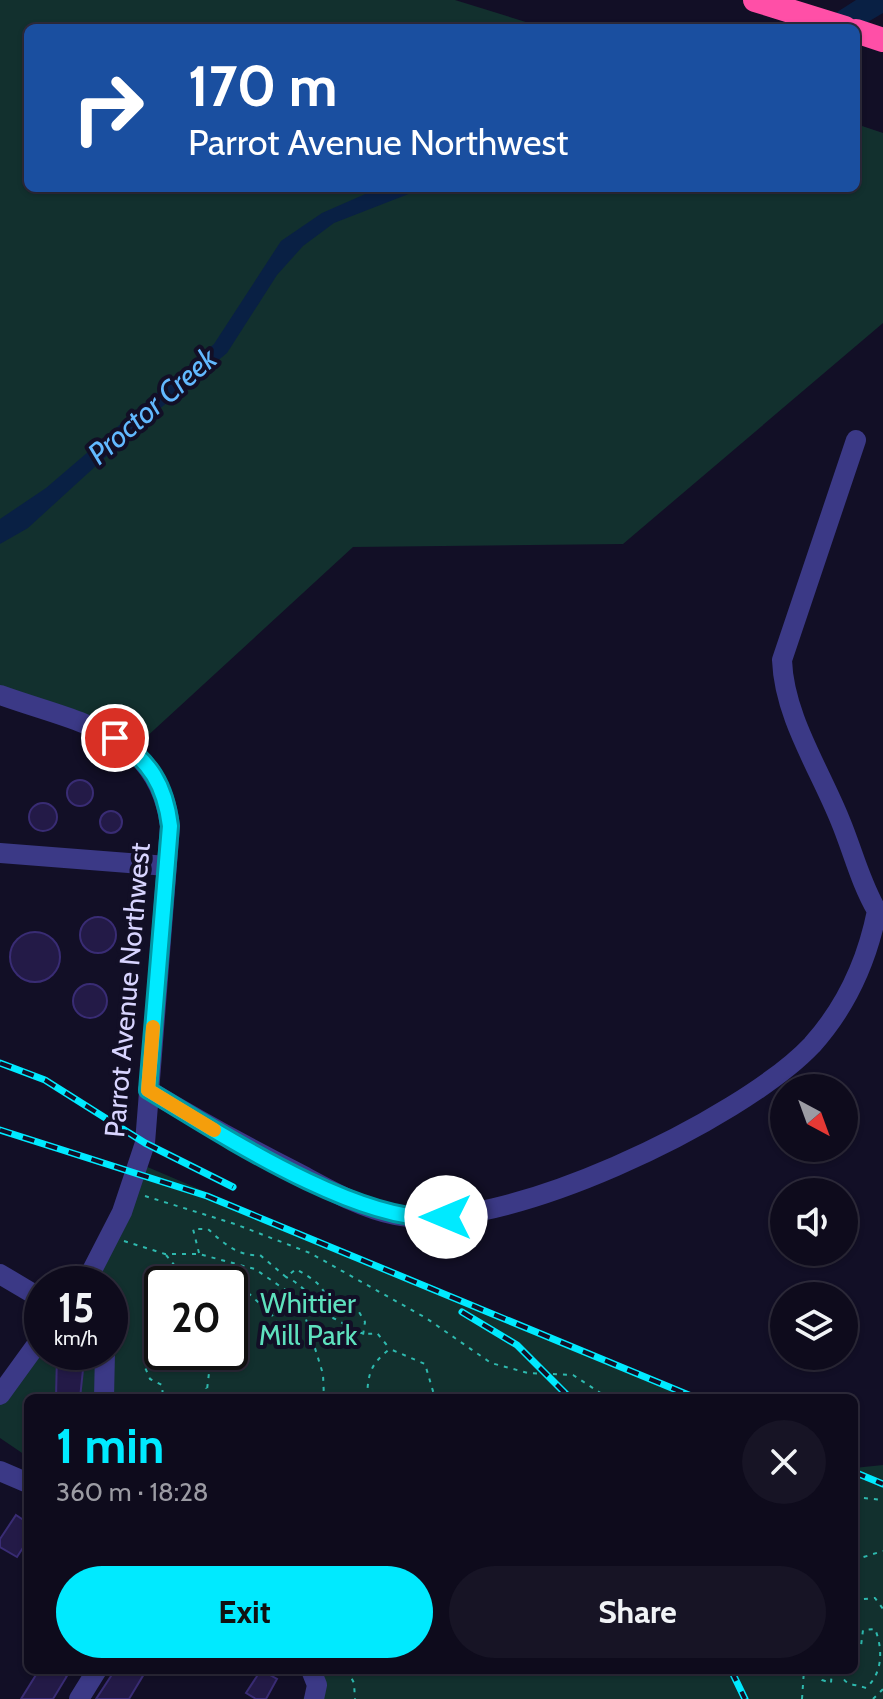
<!DOCTYPE html>
<html lang="en">
<head>
<meta charset="utf-8">
<style>
	body { margin:0; font-family:Cabin,sans-serif; background:#171425; color:#f1f3f6; height:100vh; display:flex; flex-direction:column; font-size:30px; white-space:nowrap }
	* { box-sizing:border-box; margin:0 }
	p { font-size:26px; color:#9b9ba3 }
	.icon { flex:none; width:44px; height:44px; fill:none; stroke:currentColor; stroke-width:2; stroke-linecap:round; stroke-linejoin:round }
	.map { position:relative; flex:1; overflow:hidden }
	.panel { position:absolute; left:24px; top:1394px; width:834px; height:280px; display:flex; flex-direction:column; background:#0e0b1c; border-radius:12px; box-shadow:0 2px 6px #0004,0 0 0 2px #2e2b3b }
	.panel>* { flex:none }
	.guide { position:absolute; left:24px; top:24px; width:836px; height:168px; border-radius:12px; box-shadow:0 2px 6px #0004,0 0 0 2px #2e2b3b; background:#1a4fa0; color:#fff; overflow:hidden }
	.needle { width:52px; rotate:139deg }
	.controls { position:absolute; left:770px; top:1074px; display:grid; gap:16px }
	.controls a { display:grid; place-items:center; width:88px; height:88px; border-radius:50%; background:#0e0b1c; box-shadow:0 2px 6px #0004,0 0 0 2px #2e2b3b; font-size:40px }
	.speed { position:absolute; left:24px; top:1266px; display:flex; gap:16px; font-size:40px; font-weight:700; text-align:center }
	.speed>* { display:grid; place-content:center; width:104px; height:104px; border-radius:50%; background:#0e0b1c; box-shadow:0 2px 6px #0004,0 0 0 2px #2e2b3b; line-height:1 }
	.speed small { font-size:20px; font-weight:400 }
	.speed .limit { border:4px solid #111; border-radius:12px; background:#fff; color:#111 }
	.pin { position:absolute; display:grid; place-items:center; width:68px; height:68px; color:#fff; margin:-34px; border:4px solid #fff; border-radius:50%; box-shadow:0 2px 8px #0007 }
	.me { position:absolute; width:88px; margin:-44px; rotate:270deg; stroke-linejoin:round; filter:drop-shadow(0 0 6px #0008) }
	.turn { display:flex; align-items:center; gap:28px; height:168px; padding:0 32px; font-size:36px }
	.turn .icon { width:104px; height:104px; stroke-width:2.5 }
	.turn b { display:block; font-size:56px; line-height:68px }
	.round { display:grid; place-items:center; flex:none; width:84px; height:84px; border-radius:42px; background:#171425 }
	.summary { display:flex; align-items:center; justify-content:space-between; height:136px; padding:0 32px }
	h1 { font-size:48px; font-weight:800; line-height:60px; color:#00eaff }
	.action { display:flex; gap:16px; margin-top:auto; padding:16px 32px }
	.action a { flex:1; height:92px; border-radius:48px; background:#00eaff; color:#111; font-size:32px; font-weight:800; line-height:92px; text-align:center }
	.action a+a { background:#171425; color:#f1f3f6 }
	.map>svg:first-child { display:block }
	.green { fill:#12302e; fill-rule:evenodd }
	.water { fill:#092044 }
	.building { fill:#231a47; stroke:#392c74; stroke-width:2 }
	.lines { fill:none; stroke-linecap:round; stroke-linejoin:round }
	.path { stroke:#2eb9ae; stroke-width:2; stroke-dasharray:4 6; stroke-linecap:butt }
	.minor { stroke:#3b3986; stroke-width:20 }
	.highway { stroke:#ff4fa7; stroke-width:24 }
	.rail-casing { stroke:#00eaff; stroke-width:7 }
	.rail { stroke:#120f26; stroke-width:4; stroke-dasharray:12; stroke-linecap:butt }
	.route-casing { stroke:#0098a6; stroke-width:20 }
	.route { stroke:#00eaff; stroke-width:14 }
	.slow { stroke:#f59e0b; stroke-width:14 }
	.labels { text-anchor:middle; dominant-baseline:central; stroke-width:8; stroke-linejoin:round; paint-order:stroke }
	.street-label { font-size:28px; fill:#d8d4ff; stroke:#120f26 }
	.park-label { font-size:28px; fill:#5ee1be; stroke:#120f26 }
	.water-label { font-size:30px; font-style:italic; fill:#62b9ff; stroke:#120f26 }
</style>
</head>
<body>
<div class="map">
<svg width="883" height="1699" viewBox="0 0 883 1699">
	<rect width="100%" height="100%" fill="#120f26"/>
	<!-- green -->
	<path class="green" d="M 0,0 L 455,0 L 545,28 L 28,28 L 28,188 L 856,188 L 856,124 L 883,133 L 883,323 L 623,544 L 353,547 L 131,751 L 0,688 Z
		M 145,1166 L 689,1398 L 28,1398 L 28,1457 L 0,1438 L 0,1401 L 42,1352 L 110,1352 L 110,1284 L 83,1284 ZM 162,1284 L 230,1284 L 230,1352 L 162,1352 Z
		M 883,1465 L 883,1699 L 303,1699 L 315,1679 L 310,1670 L 854,1670 L 854,1468 Z"/>
	<!-- water -->
	<path class="water" d="M 856,0 L 883,0 L 883,13 L 856,29 L 834,14 Z
		M 379,188 L 424,188 L 334,223 L 303,246 L 277,275 L 227,353 L 145,421 L 28,528 L 0,544 L 0,519 L 46,488 L 214,344 L 281,241 L 322,213 Z"/>
	<!-- building -->
	<path class="building" d="M67 793a13 13 0 1 1 26 0a13 13 0 1 1-26 0Z
		M29 817a14 14 0 1 1 28 0a14 14 0 1 1-28 0Z
		M100 822a11 11 0 1 1 22 0a11 11 0 1 1-22 0Z
		M80 935a18 18 0 1 1 36 0a18 18 0 1 1-36 0Z
		M10 957a25 25 0 1 1 50 0a25 25 0 1 1-50 0Z
		M73 1001a17 17 0 1 1 34 0a17 17 0 1 1-34 0Z
		M 57,1354 L 84,1360 L 80,1398 L 56,1398 Z
		M 16,1515 L 28,1523 L 28,1540 L 17,1557 L 0,1547 L 0,1539 Z
		M 39,1670 L 56,1670 L 67,1676 L 53,1699 L 21,1699 Z
		M 115,1670 L 137,1670 L 144,1674 L 129,1699 L 96,1699 Z
		M 261,1670 L 277,1679 L 266,1699 L 256,1699 L 246,1693 Z"/>
	<g class="lines">
		<!-- path -->
		<path class="path" d="M 145,1196 L 235,1224 L 310,1253 L 426,1318 L 491,1363 L 528,1373 L 573,1375 L 608,1398
			M 124,1241 L 165,1254 L 199,1254 L 255,1269 L 300,1300 L 323,1374 L 324,1398
			M 199,1253 L 193,1229 L 208,1229 C 222,1242 238,1257 260,1255 L 286,1277 L 296,1269 C 313,1279 326,1286 329,1307 C 312,1302 303,1284 286,1277
			M 166,1255 L 175,1266 L 180,1284
			M 328,1294 L 337,1296 L 348,1312 L 359,1312 L 365,1322 L 363,1335
			M 230,1295 L 245,1290 L 272,1315 L 285,1336 L 313,1337
			M 329,1308 L 333,1318 C 351,1326 355,1337 377,1333 L 390,1349
			M 162,1346 L 144,1365 L 150,1379 L 162,1385 L 163,1398
			M 202,1398 L 206,1388
			M 206,1398 L 209,1373 L 216,1361 L 212,1352
			M 367,1398 C 368,1374 370,1364 390,1349 L 425,1364 L 435,1398
			M 854,1497 L 883,1500
			M 854,1560 L 883,1551
			M 854,1600 L 875,1598 L 883,1609
			M 854,1624 L 854,1630
			M 347,1670 L 354,1683 L 355,1699
			M 823,1670 L 822,1680 L 831,1683 L 832,1670
			M 841,1670 C 843,1687 853,1683 866,1688 C 883,1673 883,1649 875,1629 L 863,1630 L 861,1646 L 854,1657
			M 802,1699 L 804,1670
			M 873,1699 L 883,1689"/>
		<!-- minor -->
		<path class="minor" d="M 0,695 C 77,723 158,731 170,826 L 145,1143 L 122,1212 L 85,1284
			M 0,853 L 167,866
			M 148,1090 C 196,1119 245,1146 296,1172 C 328,1189 360,1208 395,1215 C 498,1237 741,1120 812,1045 C 847,1006 867,961 877,911 C 860,882 853,851 840,820 C 819,768 784,716 782,660 L 856,440
			M 0,1274 L 42,1299
			M 0,1395 L 42,1337
			M 104,1398 L 105,1352
			M 0,1471 L 28,1483
			M 311,1670 L 317,1685 L 314,1699
			M 79,1699 L 97,1670"/>
		<!-- highway -->
		<path class="highway" d="M 755,0 L 845,28
			M 856,31 L 883,40"/>
		<!-- rail casing -->
		<g class="rail-casing">
			<path id="rail" d="M 0,1063 L 45,1080 L 145,1143 L 233,1187
				M 0,1130 L 207,1196 L 696,1398
				M 462,1312 L 517,1345 L 570,1398
				M 854,1472 L 883,1484
				M 731,1670 L 745,1699"/>
		</g>
		<!-- rail -->
		<use href="#rail" class="rail"/>
	</g>
	<g class="lines">
		<!-- route casing -->
		<g class="route-casing">
			<path id="route" d="M 115,738 C 150,761 165,785 170,826 L 148,1090 C 219,1133 364,1228 446,1217"/>
		</g>
		<!-- route -->
		<use href="#route" class="route"/>
		<!-- slow -->
		<path class="slow" d="M 153,1027 L 148,1090 L 214,1130"/>
	</g>
	<g class="labels">
		<!-- street labels -->
		<g class="street-label">
			<text transform="translate(127 990) rotate(-85)">Parrot Avenue Northwest</text>
		</g>
		<!-- park labels -->
		<g class="park-label">
			<text x="308" y="1303">Whittier<tspan x="308" dy="32">Mill Park</tspan></text>
		</g>
		<!-- water labels -->
		<g class="water-label">
			<text transform="translate(152 406) rotate(-41)">Proctor Creek</text>
		</g>
	</g>
</svg>
<div class="controls">
<a><svg class="needle" viewBox="-14 -14 28 28"><path d="M0-13l5 13h-10z" fill="#e53935"/><path d="M0 13l5-13h-10z" fill="#9b9ba3"/></svg></a>
<a><svg class="icon" aria-label="sound" viewBox="0 0 24 24"><path d="M4 9h4l5-4v14l-5-4H4zM17 9q2 3 0 6"/></svg></a>
<a><svg class="icon" aria-label="layers" viewBox="0 0 24 24"><path d="M12 4l9 5-9 5-9-5zM3 14l9 5 9-5"/></svg></a>
</div>
<div class="speed"><div>15<small>km/h</small></div><div class="limit">20</div></div>
<div class="pin" style="left:115px;top:738px;background:#d93025"><svg class="icon" aria-label="arrive" viewBox="0 0 24 24"><path d="M6 21V4h12l-3 4 3 4H6"/></svg></div>
<svg class="me" style="left:446px;top:1217px" viewBox="-20 -20 40 40"><circle r="19" fill="#fff"/><path d="M0-13L10 11 0 6-10 11z" fill="#00eaff"/></svg>
<div class="guide">
<div class="turn"><svg class="icon" aria-label="right" viewBox="0 0 24 24"><path d="M7 20v-9h11M14 6l5 5-5 5"/></svg><div><b>170 m</b>Parrot Avenue Northwest</div></div>
</div>
<section class="panel">
<div class="summary"><div><h1>1 min</h1><p>360 m · 18:28</p></div><a class="round"><svg class="icon" aria-label="close" viewBox="0 0 24 24"><path d="M6 6l12 12M18 6L6 18"/></svg></a></div>
<div class="action"><a>Exit</a><a>Share</a></div>
</section>
</div>
</body>
</html>
